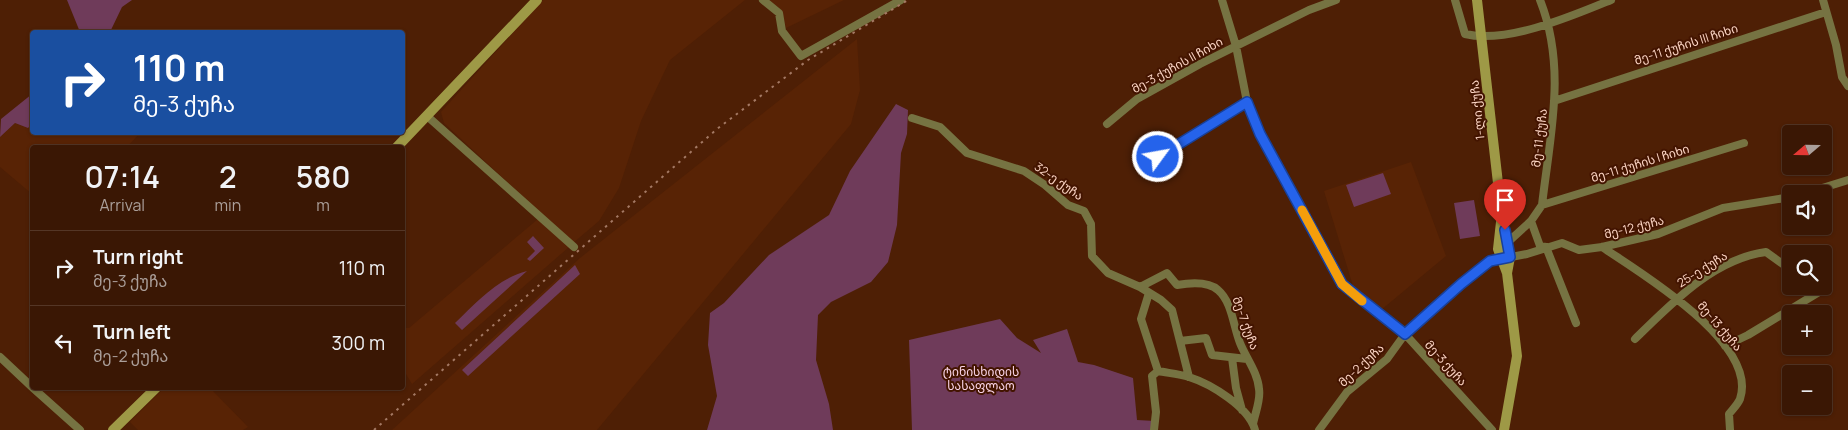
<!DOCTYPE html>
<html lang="en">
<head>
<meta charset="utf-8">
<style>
	body { margin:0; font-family:Manrope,"Noto Sans Georgian",sans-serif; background:#452413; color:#f1f3f6; height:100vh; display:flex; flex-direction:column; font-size:19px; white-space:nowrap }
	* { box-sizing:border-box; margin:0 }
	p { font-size:16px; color:#ab9f9a }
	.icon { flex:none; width:28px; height:28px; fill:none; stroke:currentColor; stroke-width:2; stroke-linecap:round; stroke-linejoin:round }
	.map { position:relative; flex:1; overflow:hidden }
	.details { position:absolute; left:30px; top:145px; width:375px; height:245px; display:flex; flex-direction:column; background:#3a1704; border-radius:5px; box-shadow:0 1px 4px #0004,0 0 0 1px #543626 }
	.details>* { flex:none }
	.banner { position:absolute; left:30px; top:30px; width:375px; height:105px; border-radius:5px; box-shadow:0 1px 4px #0004,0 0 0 1px #543626; background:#1a4fa0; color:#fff; overflow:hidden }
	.needle { width:32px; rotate:250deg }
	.fabs { position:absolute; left:1782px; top:125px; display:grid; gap:10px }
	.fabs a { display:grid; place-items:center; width:50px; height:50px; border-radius:5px; background:#3a1704; box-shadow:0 1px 4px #0004,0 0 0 1px #543626; font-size:25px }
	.pin { position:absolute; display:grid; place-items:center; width:42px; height:42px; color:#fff; margin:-51px -21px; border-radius:50% 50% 50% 0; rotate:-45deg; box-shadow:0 0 5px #0007 }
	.pin .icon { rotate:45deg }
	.me { position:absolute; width:55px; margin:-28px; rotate:58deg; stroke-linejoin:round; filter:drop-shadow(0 0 4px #0008) }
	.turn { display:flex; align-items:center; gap:18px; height:105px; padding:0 20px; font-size:22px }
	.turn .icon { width:65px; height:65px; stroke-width:2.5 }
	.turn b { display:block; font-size:35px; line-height:42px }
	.eta { display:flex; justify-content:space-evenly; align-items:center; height:85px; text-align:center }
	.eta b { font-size:30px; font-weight:600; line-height:35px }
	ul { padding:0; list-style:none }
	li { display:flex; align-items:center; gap:15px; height:75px; padding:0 20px; border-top:1px solid #543626 }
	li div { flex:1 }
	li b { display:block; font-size:19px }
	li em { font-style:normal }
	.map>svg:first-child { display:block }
	.built { fill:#582305 }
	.green { fill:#6f3b5a }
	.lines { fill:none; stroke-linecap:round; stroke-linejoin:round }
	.street { stroke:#767342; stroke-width:8 }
	.secondary { stroke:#9e9946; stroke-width:10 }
	.rail { stroke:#a47964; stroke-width:2; stroke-dasharray:2.5 5; stroke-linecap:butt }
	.route-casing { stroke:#184099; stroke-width:12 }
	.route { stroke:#2563eb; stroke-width:9 }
	.slow { stroke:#f59e0b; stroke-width:9 }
	.labels { text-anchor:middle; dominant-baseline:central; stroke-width:4; stroke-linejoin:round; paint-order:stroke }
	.street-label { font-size:12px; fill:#fcd5c4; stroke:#431400 }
	.park-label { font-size:12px; fill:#f9d3e7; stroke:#431400 }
</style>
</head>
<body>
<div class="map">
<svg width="1848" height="430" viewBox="0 0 1848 430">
	<rect width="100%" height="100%" fill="#4e1f05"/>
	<!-- built -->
	<path class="built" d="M 543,0 L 745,0 L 670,60 L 641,121 L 619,188 L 599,221 L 573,243 L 444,123 L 441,112 Z
		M 769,0 L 844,0 L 786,28 L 782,11 Z
		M 857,39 L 860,90 L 851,124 L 597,430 L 392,430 L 580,258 Z
		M 15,123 L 28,128 L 32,124 L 32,132 L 140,133 L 127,147 L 32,148 L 32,194 L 0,167 L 0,137 Z
		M 1411,162 L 1446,256 L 1381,310 L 1353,286 L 1324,191 Z
		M 538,219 L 569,247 L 412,384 L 403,369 L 402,328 L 409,328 Z
		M 164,388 L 210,388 L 248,427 L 243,430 L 138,430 L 130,422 Z"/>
	<!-- green -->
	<path class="green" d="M 67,0 L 132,0 L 122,7 L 110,32 L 80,32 Z
		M 32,94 L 32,124 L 28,128 L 15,123 L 0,137 L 1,119 Z
		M 896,104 L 908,110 L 907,134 L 901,153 L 897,225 L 888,262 L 871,282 L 831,302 L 818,315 L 816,360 L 829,404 L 833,430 L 707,430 L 717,396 L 708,345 L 710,313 L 724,303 L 769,255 L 829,215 L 850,171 Z
		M 1383,173 L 1391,194 L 1354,207 L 1346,185 Z
		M 1474,200 L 1480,236 L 1460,239 L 1454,203 Z
		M 533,236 L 544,248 L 530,261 L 527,259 L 535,251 L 527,242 Z
		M 575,265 L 580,274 L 468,376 L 462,370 Z
		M 527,271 L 462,330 L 455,323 C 477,302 497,279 527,271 Z
		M 1000,319 L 1017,338 L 1041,353 L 1033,340 L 1067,329 L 1078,362 L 1094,365 L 1133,378 L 1137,420 L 1155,421 L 1154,430 L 912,430 L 909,340 Z"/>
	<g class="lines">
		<!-- street -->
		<path class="street" d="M 763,0 L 779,13 L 782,31 L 801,56 L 901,0
			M 1222,0 L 1236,46 L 1247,102 L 1260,134 L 1341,285 L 1405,334 L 1492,430
			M 1455,0 L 1465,34 C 1507,44 1572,16 1611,0
			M 1823,0 L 1836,45 L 1842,77 L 1848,86
			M 1554,101 L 1826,12
			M 427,116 L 574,247
			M 912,118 L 940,127 L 967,153 L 1024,171 L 1045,185 L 1068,205 L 1084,211 L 1091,224 L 1092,256 L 1108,273 L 1140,287 L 1161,300 L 1172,310 L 1189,377
			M 1107,124 L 1137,99 L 1200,64 L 1309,10 L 1336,0
			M 1158,157 L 1247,102
			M 1803,194 L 1848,180
			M 1542,205 L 1744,143
			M 1531,221 L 1540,246 L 1546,247 L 1576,323
			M 1504,242 L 1508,242 L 1531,221 L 1542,205 C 1550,135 1567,68 1540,0
			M 1602,247 C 1639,272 1759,343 1740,399 C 1738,404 1733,409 1729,414 L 1730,430
			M 1140,287 L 1167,273 L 1177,285 C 1189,283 1208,281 1218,290 C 1232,302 1233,325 1240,343 C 1246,358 1258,373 1259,389 C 1261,400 1255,413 1253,424
			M 1149,293 L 1141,319 L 1158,371 L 1152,376 L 1156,412 L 1154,430
			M 1635,339 C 1671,304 1713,259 1766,252 L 1791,270
			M 1180,341 L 1206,338 L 1212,355 L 1247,359
			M 1725,346 L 1748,335 L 1819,292 L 1812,286
			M 0,357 L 32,387
			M 1232,358 L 1236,388 L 1242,410
			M 1158,371 C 1168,373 1179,374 1189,377 C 1211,384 1249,407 1255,430
			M 33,388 L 80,430
			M 1319,430 L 1347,392 L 1387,359 L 1405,334 L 1461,284 L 1490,261 L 1527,254 L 1562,243 L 1579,250 L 1602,247 L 1658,234 L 1723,208 L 1791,197"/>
		<!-- secondary -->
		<path class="secondary" d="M 1477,0 L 1502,218 L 1510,257 L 1507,273
			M 396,148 L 537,0
			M 1501,222 L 1498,249 L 1507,273 L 1517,356 L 1504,430
			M 113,430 L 156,388"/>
		<!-- rail -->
		<path class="rail" d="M 374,430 L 717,129 L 808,60 L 908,0"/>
	</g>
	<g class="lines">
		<!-- route casing -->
		<g class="route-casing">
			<path id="route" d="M 1158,157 L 1247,102 L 1260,134 L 1342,284 L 1405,334 L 1461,284 L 1490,261 L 1510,257 L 1505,230"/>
		</g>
		<!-- route -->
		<use href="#route" class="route"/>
		<!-- slow -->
		<path class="slow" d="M 1302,210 L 1342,284 L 1362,301"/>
	</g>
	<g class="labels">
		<!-- street labels -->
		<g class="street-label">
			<text transform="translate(1686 44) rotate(-18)">მე-11 ქუჩის III ჩიხი</text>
			<text transform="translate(1177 65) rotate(-29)">მე-3 ქუჩის II ჩიხი</text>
			<text transform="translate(1477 110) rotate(-96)">1-ლი ქუჩა</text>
			<text transform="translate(1539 138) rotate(-83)">მე-11 ქუჩა</text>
			<text transform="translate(1640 163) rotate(-17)">მე-11 ქუჩის I ჩიხი</text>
			<text transform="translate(1059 181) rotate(35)">32-ე ქუჩა</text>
			<text transform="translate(1634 227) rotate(-14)">მე-12 ქუჩა</text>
			<text transform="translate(1702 269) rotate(-32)">25-ე ქუჩა</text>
			<text transform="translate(1246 323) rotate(70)">მე-7 ქუჩა</text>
			<text transform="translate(1720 326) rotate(49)">მე-13 ქუჩა</text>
			<text transform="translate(1446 363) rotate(48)">მე-3 ქუჩა</text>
			<text transform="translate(1361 365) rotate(-43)">მე-2 ქუჩა</text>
		</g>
		<!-- park labels -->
		<g class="park-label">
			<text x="981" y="371">ტინისხიდის<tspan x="981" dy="14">სასაფლაო</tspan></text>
		</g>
	</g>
</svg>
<div class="fabs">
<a><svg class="needle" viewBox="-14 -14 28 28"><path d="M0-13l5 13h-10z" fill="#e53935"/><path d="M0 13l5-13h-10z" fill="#ab9f9a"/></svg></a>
<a><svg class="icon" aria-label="sound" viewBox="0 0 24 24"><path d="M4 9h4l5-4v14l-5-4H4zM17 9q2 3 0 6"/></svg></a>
<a><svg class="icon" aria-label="search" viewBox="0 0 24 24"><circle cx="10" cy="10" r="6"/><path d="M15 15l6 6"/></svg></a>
<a>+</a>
<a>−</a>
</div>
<div class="pin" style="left:1505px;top:230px;background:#d93025"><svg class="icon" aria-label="arrive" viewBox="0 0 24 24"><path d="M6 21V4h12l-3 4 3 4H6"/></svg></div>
<svg class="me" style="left:1158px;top:157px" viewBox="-20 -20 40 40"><circle r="17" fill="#2563eb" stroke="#fff" stroke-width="3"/><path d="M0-11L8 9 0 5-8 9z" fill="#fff"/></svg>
<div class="banner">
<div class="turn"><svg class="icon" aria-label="right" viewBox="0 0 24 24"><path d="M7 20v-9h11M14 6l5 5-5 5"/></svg><div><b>110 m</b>მე-3 ქუჩა</div></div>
</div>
<section class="details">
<div class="eta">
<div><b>07:14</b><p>Arrival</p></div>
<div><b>2</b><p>min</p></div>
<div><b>580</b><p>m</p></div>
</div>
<ul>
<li><svg class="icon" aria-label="right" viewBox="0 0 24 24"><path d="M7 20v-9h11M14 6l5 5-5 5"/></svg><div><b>Turn right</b><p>მე-3 ქუჩა</p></div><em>110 m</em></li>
<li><svg class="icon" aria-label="left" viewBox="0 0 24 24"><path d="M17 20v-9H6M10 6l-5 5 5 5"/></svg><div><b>Turn left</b><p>მე-2 ქუჩა</p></div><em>300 m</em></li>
</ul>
</section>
</div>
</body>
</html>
